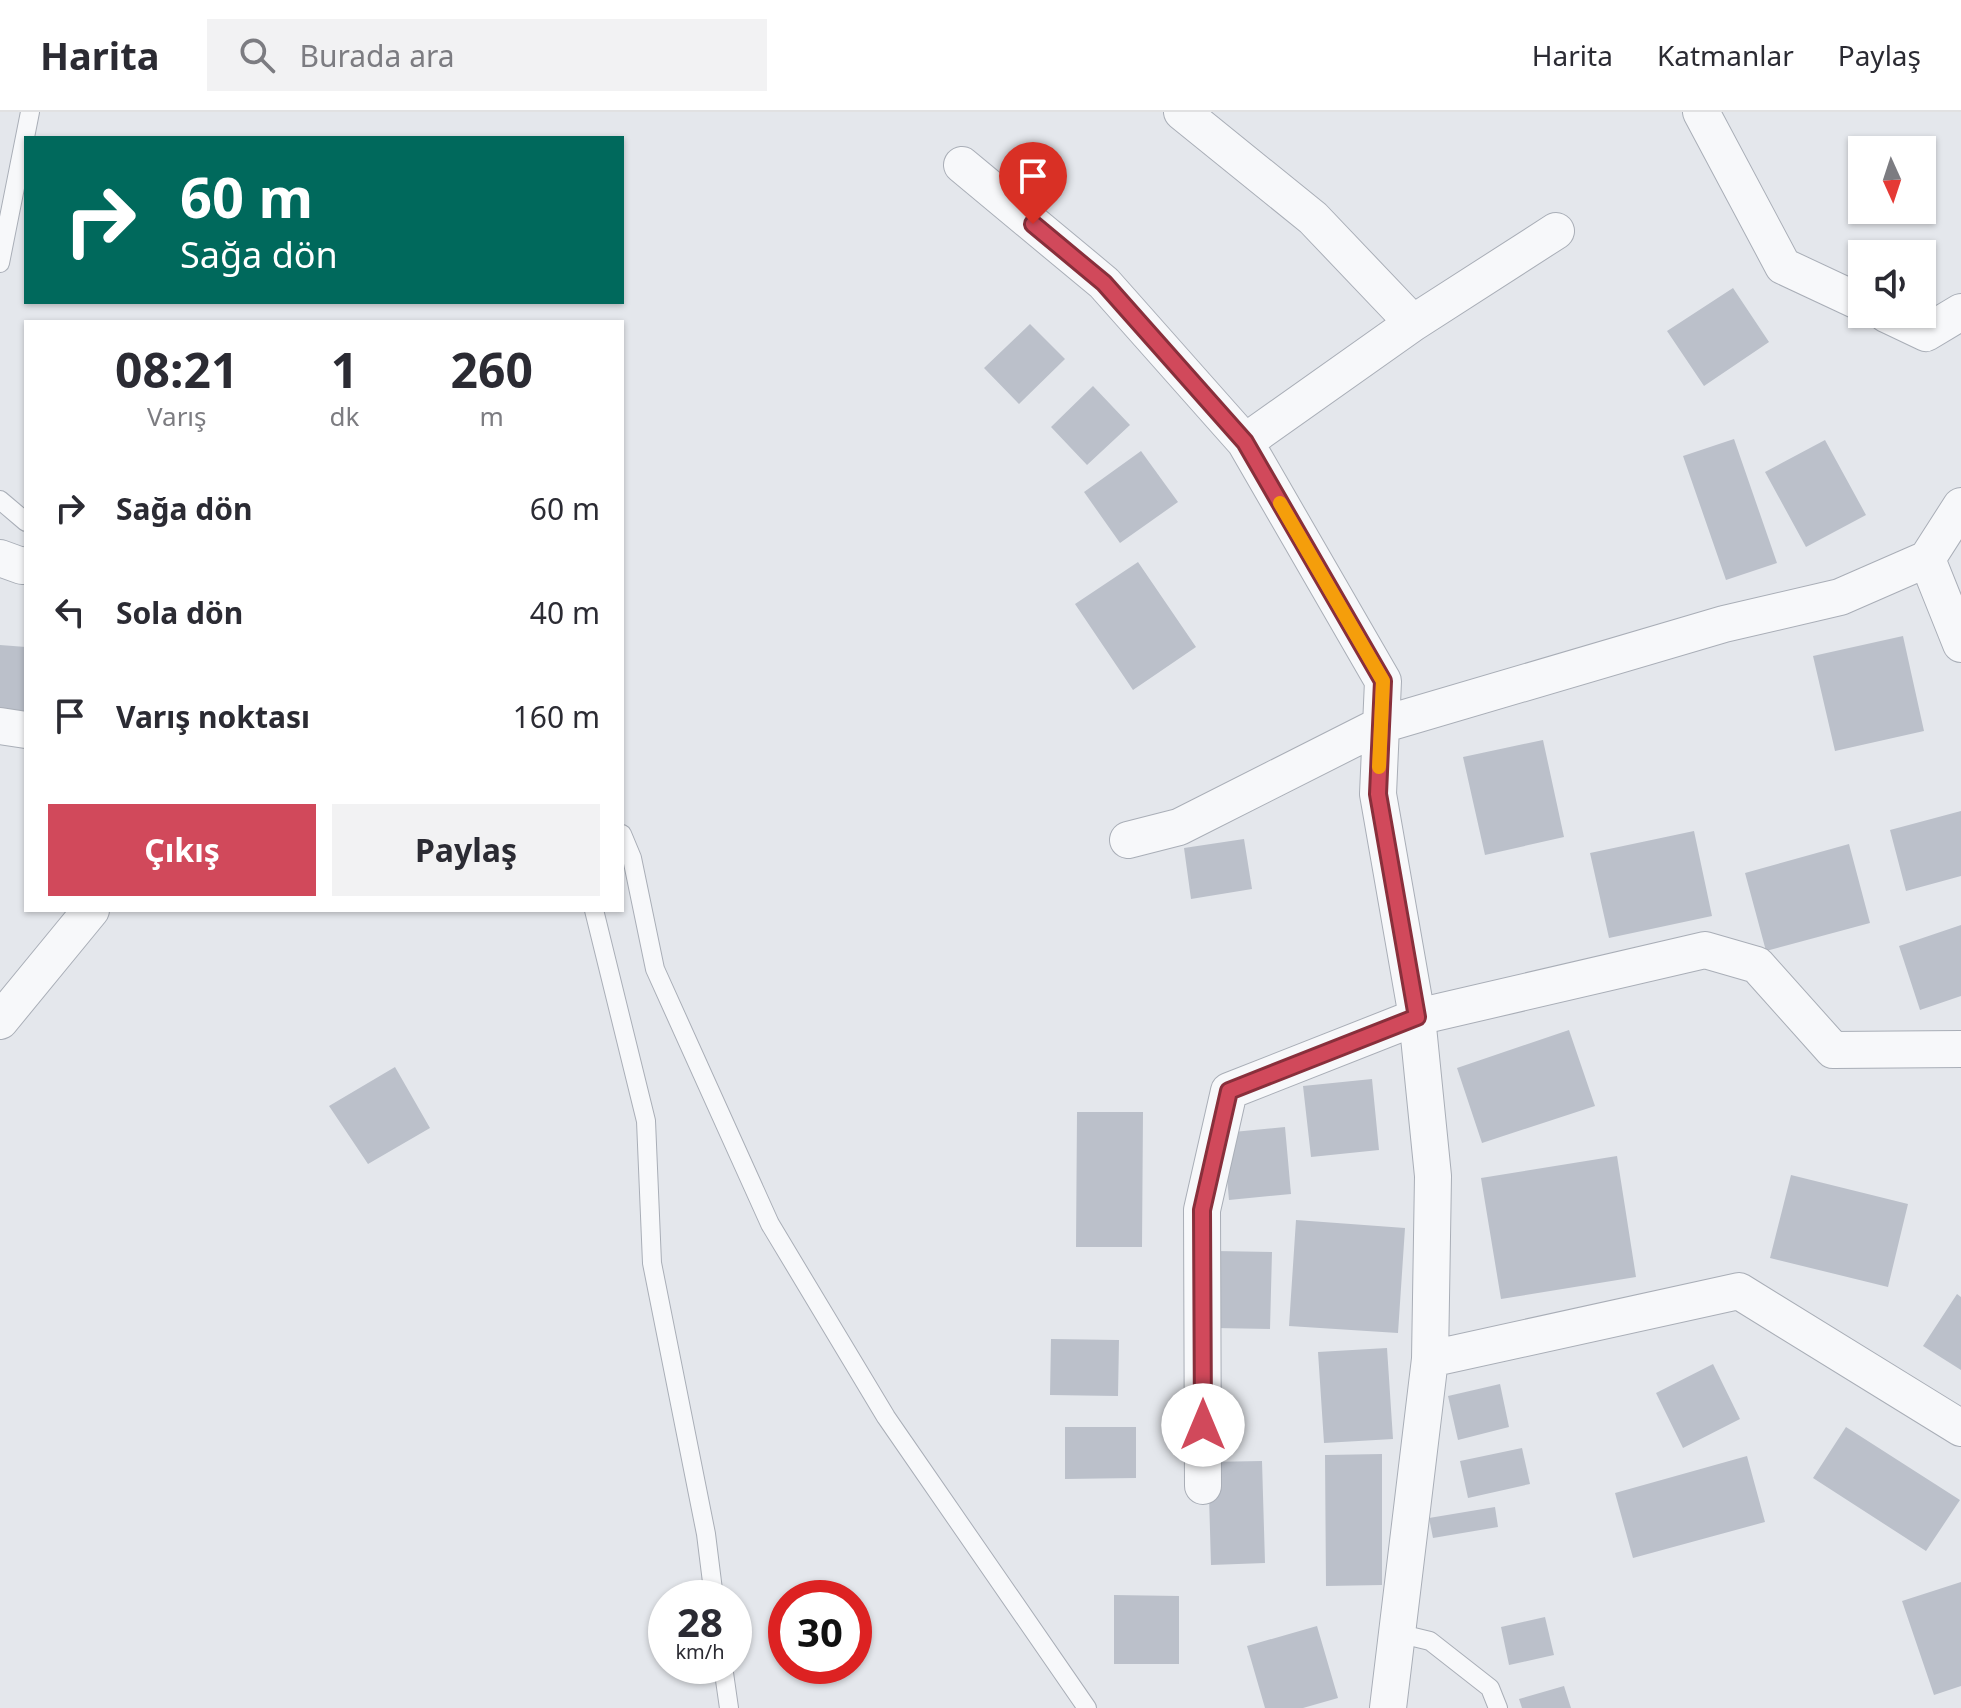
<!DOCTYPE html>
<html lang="tr">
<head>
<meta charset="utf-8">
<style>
	body { margin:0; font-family:"Noto Sans",sans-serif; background:#f2f2f3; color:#2b2b33; height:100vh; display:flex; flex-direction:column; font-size:30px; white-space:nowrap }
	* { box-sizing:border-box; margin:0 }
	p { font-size:26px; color:#7c7c81 }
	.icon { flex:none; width:44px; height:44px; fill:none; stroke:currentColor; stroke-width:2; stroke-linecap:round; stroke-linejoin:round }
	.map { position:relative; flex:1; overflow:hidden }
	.details { position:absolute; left:24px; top:208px; width:600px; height:592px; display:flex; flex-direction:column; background:#fff; border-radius:0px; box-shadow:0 2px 6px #0004 }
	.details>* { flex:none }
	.guide { position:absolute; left:24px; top:24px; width:600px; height:168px; border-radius:0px; box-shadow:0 2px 6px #0004; background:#00695c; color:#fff; overflow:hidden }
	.needle { width:52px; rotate:177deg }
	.fabs { position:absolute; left:1848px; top:24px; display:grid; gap:16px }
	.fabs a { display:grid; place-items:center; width:88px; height:88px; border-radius:0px; background:#fff; box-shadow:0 2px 6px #0004; font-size:40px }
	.speed { position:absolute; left:648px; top:1468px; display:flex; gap:16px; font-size:40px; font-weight:700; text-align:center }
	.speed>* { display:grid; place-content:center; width:104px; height:104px; border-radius:50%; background:#fff; box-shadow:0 2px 6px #0004; line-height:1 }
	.speed small { font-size:20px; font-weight:400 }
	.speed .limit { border:12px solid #d22; background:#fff; color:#111 }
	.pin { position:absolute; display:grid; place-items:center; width:68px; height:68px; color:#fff; margin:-82px -34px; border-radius:50% 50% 50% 0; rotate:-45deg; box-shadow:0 0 8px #0007 }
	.pin .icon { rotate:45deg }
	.me { position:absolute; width:88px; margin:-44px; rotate:0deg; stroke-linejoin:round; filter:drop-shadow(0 0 6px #0008) }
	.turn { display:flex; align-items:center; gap:28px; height:168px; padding:0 24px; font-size:36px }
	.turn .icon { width:104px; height:104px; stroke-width:2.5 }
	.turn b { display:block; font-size:56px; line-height:68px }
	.eta { display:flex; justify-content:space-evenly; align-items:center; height:136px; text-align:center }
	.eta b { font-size:48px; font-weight:700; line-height:56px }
	.button { display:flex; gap:16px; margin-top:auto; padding:16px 24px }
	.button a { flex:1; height:92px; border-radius:0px; background:#d1495b; color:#fff; font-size:32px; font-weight:700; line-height:92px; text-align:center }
	.button a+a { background:#f2f2f3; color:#2b2b33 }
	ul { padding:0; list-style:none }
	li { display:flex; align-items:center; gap:24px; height:104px; padding:0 24px }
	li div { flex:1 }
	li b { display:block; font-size:30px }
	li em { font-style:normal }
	header { display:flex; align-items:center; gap:48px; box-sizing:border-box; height:112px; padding:0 40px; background:#fff; border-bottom:2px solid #e1e1e2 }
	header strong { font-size:38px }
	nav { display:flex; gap:44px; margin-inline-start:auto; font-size:28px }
	.search { width:560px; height:72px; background:#f2f2f3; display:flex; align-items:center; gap:20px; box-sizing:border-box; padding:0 28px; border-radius:0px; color:#7c7c81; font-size:30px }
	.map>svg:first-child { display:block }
	.building { fill:#bbc0ca }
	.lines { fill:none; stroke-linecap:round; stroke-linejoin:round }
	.service-casing { stroke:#a9aeb7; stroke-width:20 }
	.minor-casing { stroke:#a9aeb7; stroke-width:38 }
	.service { stroke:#f7f8fa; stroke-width:18 }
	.minor { stroke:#f7f8fa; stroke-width:36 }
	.route-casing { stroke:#882f3b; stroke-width:20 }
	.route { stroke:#d1495b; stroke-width:14 }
	.slow { stroke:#f59e0b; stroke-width:14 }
</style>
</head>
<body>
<header>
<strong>Harita</strong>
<div class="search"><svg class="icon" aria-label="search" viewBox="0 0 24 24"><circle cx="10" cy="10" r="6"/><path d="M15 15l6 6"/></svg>Burada ara</div>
<nav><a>Harita</a><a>Katmanlar</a><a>Paylaş</a></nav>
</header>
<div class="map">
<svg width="1961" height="1596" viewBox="0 0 1961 1596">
	<rect width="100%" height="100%" fill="#e4e7ec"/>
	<!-- building -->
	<path class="building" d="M 1733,176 L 1769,230 L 1704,274 L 1667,219 Z
		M 1030,212 L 1065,247 L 1019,292 L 984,256 Z
		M 1093,274 L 1130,313 L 1087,353 L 1051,315 Z
		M 1734,327 L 1777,451 L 1726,468 L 1683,344 Z
		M 1825,328 L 1866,403 L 1806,435 L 1765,360 Z
		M 1141,339 L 1178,390 L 1120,431 L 1084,380 Z
		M 1138,450 L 1196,535 L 1133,578 L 1075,492 Z
		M 1903,524 L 1924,619 L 1835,639 L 1813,544 Z
		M 0,533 L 26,535 L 24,599 L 0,597 Z
		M 1543,628 L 1564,725 L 1485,743 L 1463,645 Z
		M 1961,699 L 1961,764 L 1906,779 L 1890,718 Z
		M 1694,719 L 1712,804 L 1609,826 L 1590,741 Z
		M 1244,727 L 1252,777 L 1191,787 L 1184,736 Z
		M 1849,732 L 1870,811 L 1766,839 L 1745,761 Z
		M 1961,813 L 1961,884 L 1920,898 L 1899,834 Z
		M 1569,918 L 1595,994 L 1482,1031 L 1457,956 Z
		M 395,955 L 430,1016 L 368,1052 L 329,994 Z
		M 1372,967 L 1379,1038 L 1311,1045 L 1303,974 Z
		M 1077,1000 L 1143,1000 L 1142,1135 L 1076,1135 Z
		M 1285,1015 L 1291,1082 L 1229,1088 L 1223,1021 Z
		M 1617,1044 L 1636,1165 L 1501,1187 L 1481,1066 Z
		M 1791,1063 L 1908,1092 L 1888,1175 L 1770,1146 Z
		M 1296,1108 L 1405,1116 L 1398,1221 L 1289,1214 Z
		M 1216,1139 L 1272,1140 L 1270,1217 L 1215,1216 Z
		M 1957,1182 L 1961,1185 L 1961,1258 L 1923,1234 Z
		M 1051,1227 L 1119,1228 L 1118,1284 L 1050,1283 Z
		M 1387,1236 L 1393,1327 L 1324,1331 L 1318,1240 Z
		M 1713,1252 L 1740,1307 L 1683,1336 L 1656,1281 Z
		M 1500,1272 L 1509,1315 L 1458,1328 L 1448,1284 Z
		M 1065,1315 L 1136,1315 L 1136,1366 L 1065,1367 Z
		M 1846,1315 L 1960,1388 L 1926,1439 L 1813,1366 Z
		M 1522,1336 L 1530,1372 L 1468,1386 L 1460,1349 Z
		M 1382,1342 L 1382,1473 L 1326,1474 L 1325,1343 Z
		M 1747,1344 L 1765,1410 L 1633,1446 L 1615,1381 Z
		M 1262,1349 L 1265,1451 L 1211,1453 L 1208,1350 Z
		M 1495,1395 L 1498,1415 L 1433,1426 L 1429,1406 Z
		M 1961,1470 L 1961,1574 L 1934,1583 L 1902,1489 Z
		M 1114,1483 L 1179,1484 L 1179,1552 L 1114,1552 Z
		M 1545,1505 L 1554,1543 L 1509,1553 L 1501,1515 Z
		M 1317,1514 L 1338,1586 L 1303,1596 L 1265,1596 L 1247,1534 Z
		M 1564,1574 L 1571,1596 L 1522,1596 L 1519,1587 Z"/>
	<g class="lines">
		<!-- service casing -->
		<g class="service-casing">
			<path id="service" d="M 0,151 L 30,0
				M 0,388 L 26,410
				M 622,722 L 632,746 L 655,857 L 770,1112 L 886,1305 L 1087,1596
				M 594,798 L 646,1009 L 652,1151 L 706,1422 L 714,1486
				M 1397,1521 L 1430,1529 L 1490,1576 L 1498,1596
				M 723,1554 L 729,1596"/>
		</g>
		<!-- minor casing -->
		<g class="minor-casing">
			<path id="minor" d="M 1182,0 L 1313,106 L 1413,211
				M 1701,0 L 1783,154 L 1862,191
				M 962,53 L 1104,171 L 1245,330 L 1383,569 L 1378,682 L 1417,905 L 1433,1064 L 1430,1247 L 1388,1596
				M 1886,202 L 1926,221 L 1961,200
				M 1245,330 L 1413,211 L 1556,119
				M 0,446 L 22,454 L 26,453
				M 1927,447 L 1961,532
				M 0,614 L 26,618
				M 1128,728 L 1179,715 L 1381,613 L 1724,512 L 1840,485 L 1927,447 L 1961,394
				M 0,909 L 91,798
				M 1430,1247 L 1739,1179 L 1961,1316
				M 1203,1374 L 1202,1098 L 1229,979 L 1417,905 L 1705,838 L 1757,853 L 1833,938 L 1961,937"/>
		</g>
		<!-- service -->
		<use href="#service" class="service"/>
		<!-- minor -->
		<use href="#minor" class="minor"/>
	</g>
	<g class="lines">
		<!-- route casing -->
		<g class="route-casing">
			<path id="route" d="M 1033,112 L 1104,171 L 1245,330 L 1383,569 L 1378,682 L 1417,905 L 1229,979 L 1202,1098 L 1203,1313"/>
		</g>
		<!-- route -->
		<use href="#route" class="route"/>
		<!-- slow -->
		<path class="slow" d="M 1280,391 L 1383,569 L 1379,655"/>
	</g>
</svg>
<div class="fabs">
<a><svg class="needle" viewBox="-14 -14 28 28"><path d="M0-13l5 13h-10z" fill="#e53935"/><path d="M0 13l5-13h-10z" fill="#7c7c81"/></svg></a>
<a><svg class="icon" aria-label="sound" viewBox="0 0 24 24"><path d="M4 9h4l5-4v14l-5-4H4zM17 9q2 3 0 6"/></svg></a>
</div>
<div class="speed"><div>28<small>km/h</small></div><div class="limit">30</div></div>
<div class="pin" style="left:1033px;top:112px;background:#d93025"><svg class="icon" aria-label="arrive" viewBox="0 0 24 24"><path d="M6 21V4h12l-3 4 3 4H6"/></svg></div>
<svg class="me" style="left:1203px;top:1313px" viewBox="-20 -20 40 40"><circle r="19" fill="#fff"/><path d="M0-13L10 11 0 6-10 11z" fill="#d1495b"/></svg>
<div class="guide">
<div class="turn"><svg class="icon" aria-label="right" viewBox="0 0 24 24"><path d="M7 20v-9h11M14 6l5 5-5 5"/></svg><div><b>60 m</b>Sağa dön</div></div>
</div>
<section class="details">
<div class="eta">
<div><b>08:21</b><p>Varış</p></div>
<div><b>1</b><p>dk</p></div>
<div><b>260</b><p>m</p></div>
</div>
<ul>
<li><svg class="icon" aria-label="right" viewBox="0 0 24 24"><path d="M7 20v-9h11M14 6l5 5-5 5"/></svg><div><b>Sağa dön</b></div><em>60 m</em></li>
<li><svg class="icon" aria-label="left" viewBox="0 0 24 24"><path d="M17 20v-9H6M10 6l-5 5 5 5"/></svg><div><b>Sola dön</b></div><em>40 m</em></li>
<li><svg class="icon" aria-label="arrive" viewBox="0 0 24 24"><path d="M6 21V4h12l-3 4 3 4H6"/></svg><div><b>Varış noktası</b></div><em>160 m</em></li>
</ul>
<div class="button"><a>Çıkış</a><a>Paylaş</a></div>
</section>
</div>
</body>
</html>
